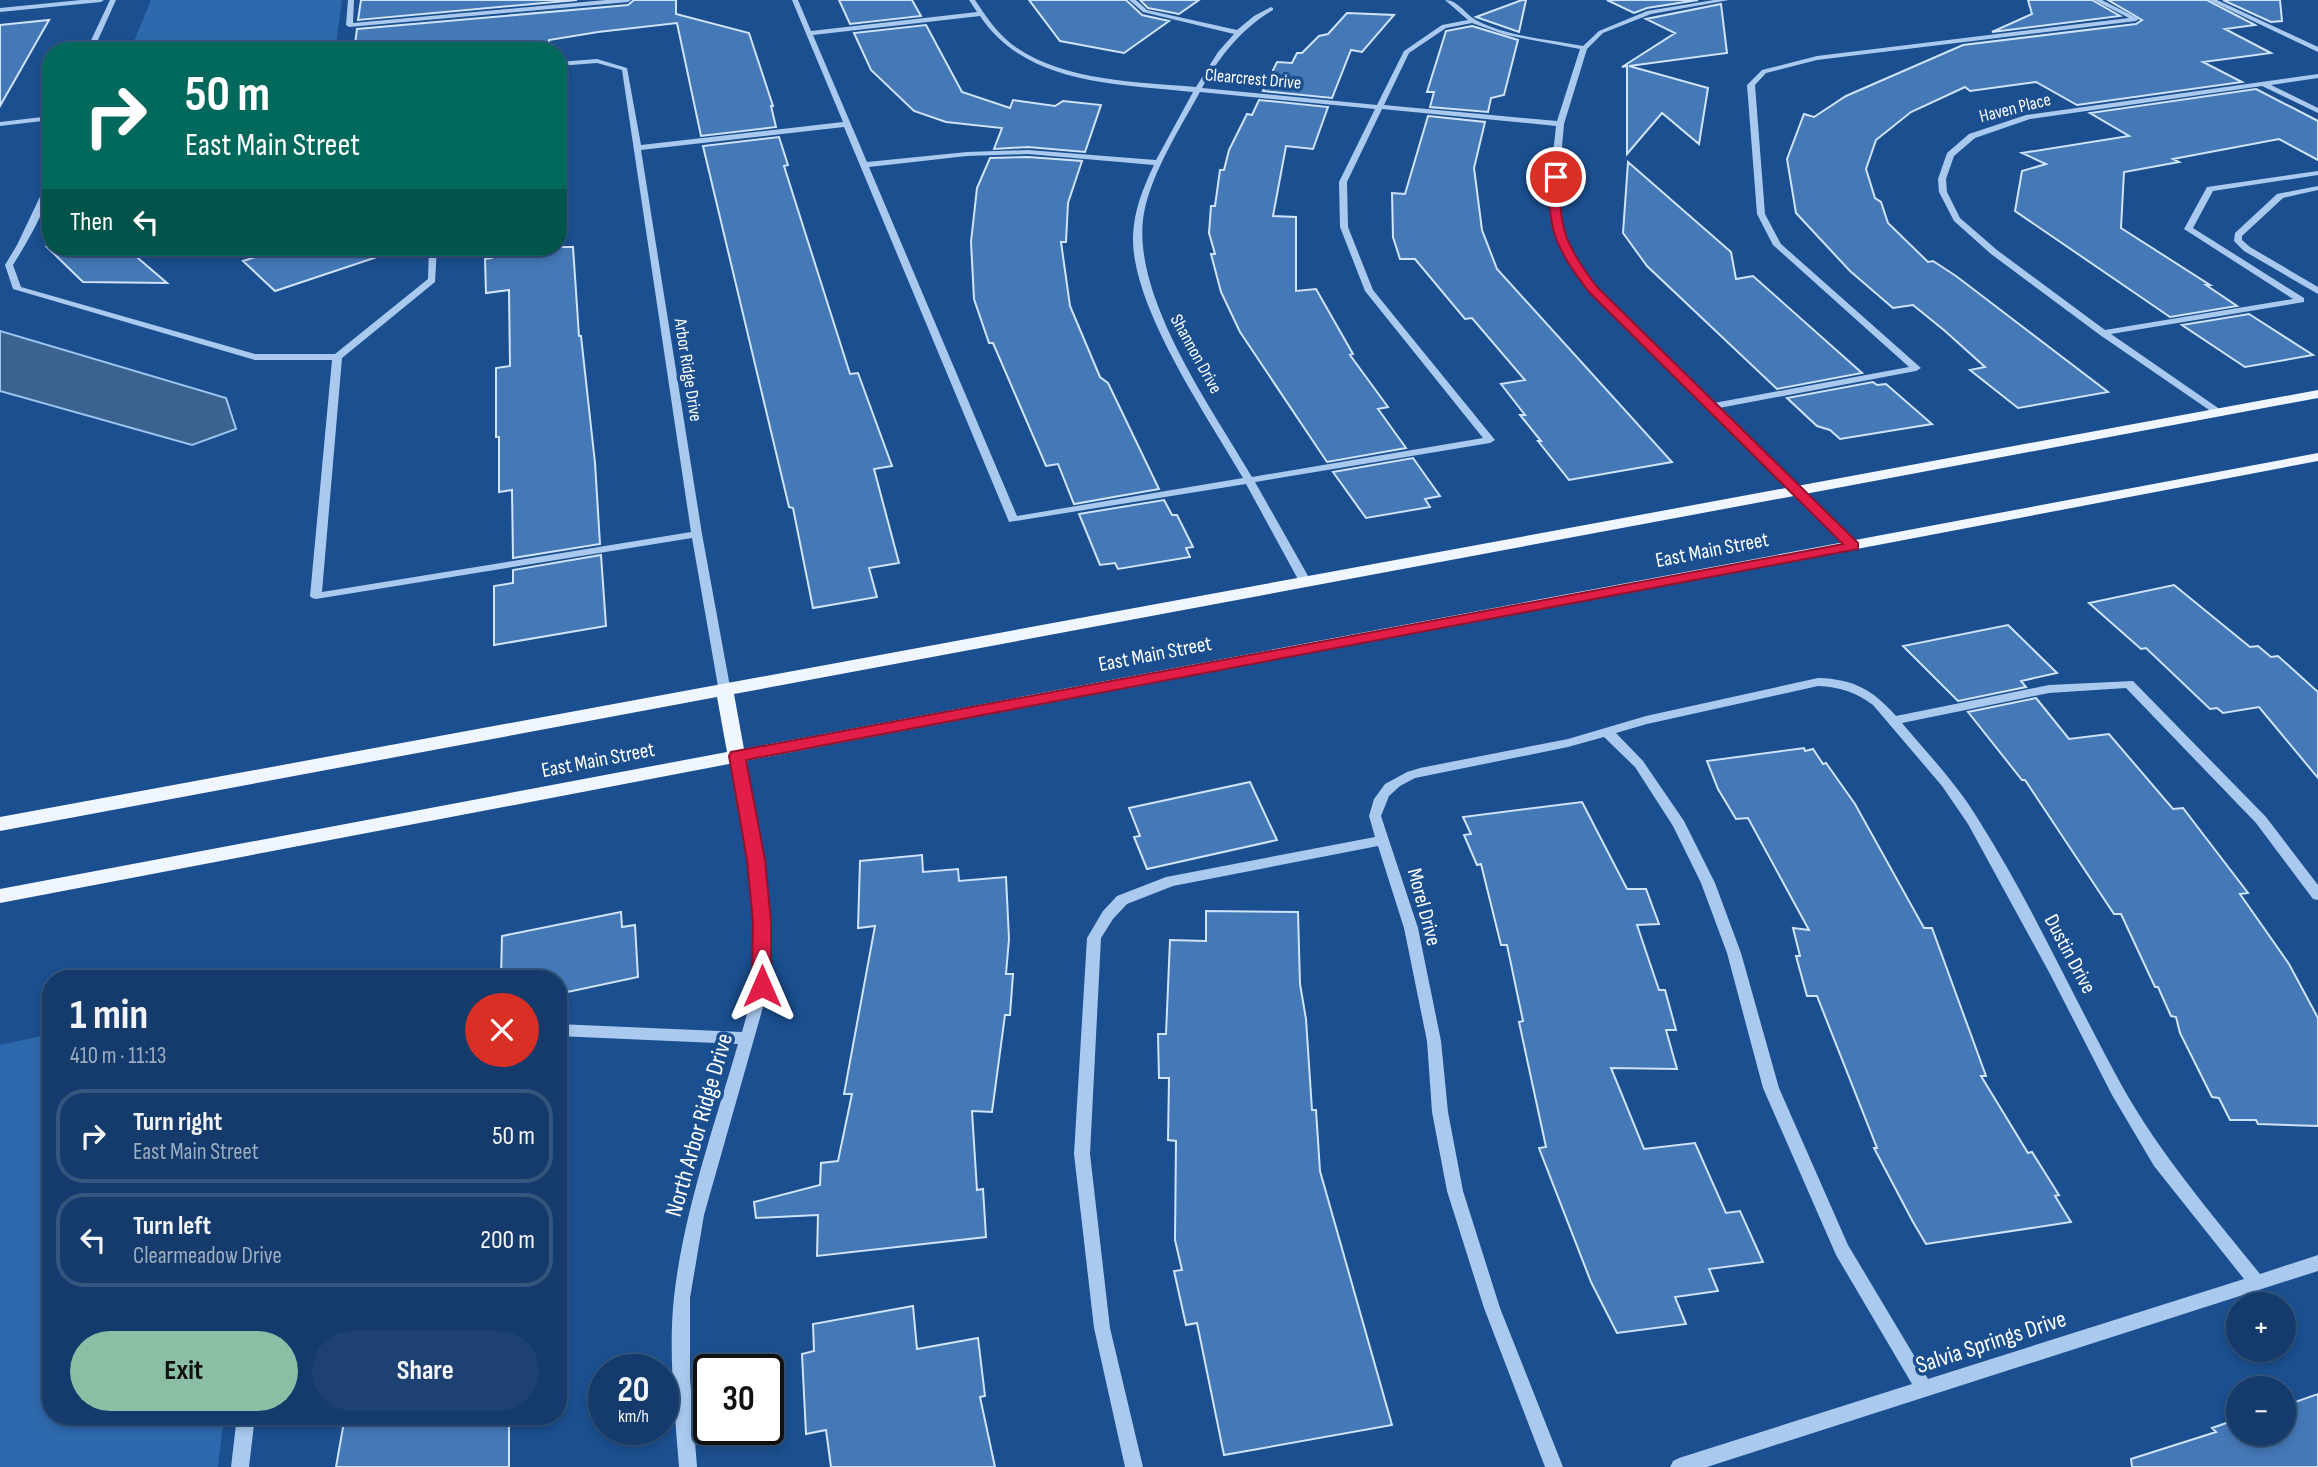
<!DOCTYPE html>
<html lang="en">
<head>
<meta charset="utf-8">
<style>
	body { margin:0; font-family:"Sofia Sans Condensed",sans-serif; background:#1d4271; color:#f1f3f6; height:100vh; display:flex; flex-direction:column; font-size:26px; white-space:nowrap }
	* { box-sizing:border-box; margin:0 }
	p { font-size:23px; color:#9dadc1 }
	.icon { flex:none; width:38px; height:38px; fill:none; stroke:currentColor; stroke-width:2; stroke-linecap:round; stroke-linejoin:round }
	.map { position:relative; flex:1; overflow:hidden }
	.side { position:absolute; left:42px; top:970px; width:525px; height:455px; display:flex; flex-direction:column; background:#143b6b; border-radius:28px; box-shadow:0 4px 10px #0003,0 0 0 2px #33557e }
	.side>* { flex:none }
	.top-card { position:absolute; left:42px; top:42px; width:525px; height:214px; border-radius:28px; box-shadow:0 4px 10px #0003,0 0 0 2px #33557e; background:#00695c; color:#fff; overflow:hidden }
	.buttons { position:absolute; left:2226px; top:1292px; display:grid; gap:14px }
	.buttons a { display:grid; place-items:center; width:70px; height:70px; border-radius:50%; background:#143b6b; box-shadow:0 4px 10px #0003,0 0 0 2px #33557e; font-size:35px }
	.speed { position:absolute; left:588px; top:1354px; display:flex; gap:14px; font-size:35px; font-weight:700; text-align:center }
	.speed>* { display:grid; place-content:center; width:91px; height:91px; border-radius:50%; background:#143b6b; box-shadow:0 4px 10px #0003,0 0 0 2px #33557e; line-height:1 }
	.speed small { font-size:18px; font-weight:400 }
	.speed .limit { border:4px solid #111; border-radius:10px; background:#fff; color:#111 }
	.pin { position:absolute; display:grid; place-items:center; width:60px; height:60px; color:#fff; margin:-30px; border:4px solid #fff; border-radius:50%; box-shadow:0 2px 7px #0007 }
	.me { position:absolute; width:77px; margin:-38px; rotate:0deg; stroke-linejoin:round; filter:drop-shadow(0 0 5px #0008) }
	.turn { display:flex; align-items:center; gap:24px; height:147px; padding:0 28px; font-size:32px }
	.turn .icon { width:91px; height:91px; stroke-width:2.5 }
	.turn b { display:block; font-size:49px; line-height:60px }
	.then { display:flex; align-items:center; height:66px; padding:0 28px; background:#0003; gap:14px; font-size:26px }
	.round { display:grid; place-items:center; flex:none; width:74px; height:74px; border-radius:37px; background:#1d4271 }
	.headline { display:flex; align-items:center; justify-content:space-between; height:119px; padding:0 28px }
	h1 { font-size:42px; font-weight:700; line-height:52px }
	.primary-button { display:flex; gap:14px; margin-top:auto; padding:14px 28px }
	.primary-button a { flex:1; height:80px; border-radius:42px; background:#8abfa5; color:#111; font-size:28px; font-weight:700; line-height:80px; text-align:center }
	.primary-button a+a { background:#1d4271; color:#f1f3f6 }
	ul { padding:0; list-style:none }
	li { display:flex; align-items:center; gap:21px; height:94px; margin:0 14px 10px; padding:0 14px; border:4px solid #33557e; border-radius:28px }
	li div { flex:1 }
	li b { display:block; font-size:26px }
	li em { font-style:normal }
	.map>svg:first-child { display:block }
	.green { fill:#2e69ad }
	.water { fill:#3c6290; stroke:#9cc4f0; stroke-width:2 }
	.building { fill:#4478b7; stroke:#cfe3fa; stroke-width:2 }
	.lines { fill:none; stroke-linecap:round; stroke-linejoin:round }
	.minor { fill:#a9c9ee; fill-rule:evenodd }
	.major { fill:#f0f6ff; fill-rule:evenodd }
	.route { fill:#e11d48; stroke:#92132f; stroke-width:2 }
	.labels { text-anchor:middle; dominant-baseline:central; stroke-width:7; stroke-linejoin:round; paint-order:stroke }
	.far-street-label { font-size:18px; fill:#fff; stroke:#1b4f8f }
	.street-label { font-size:21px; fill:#fff; stroke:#1b4f8f }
	.near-street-label { font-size:24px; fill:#fff; stroke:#1b4f8f }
</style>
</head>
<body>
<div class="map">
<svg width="2318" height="1467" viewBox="0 0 2318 1467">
	<rect width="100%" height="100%" fill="#1b4f8f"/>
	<!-- green -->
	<path class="green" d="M 151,0 L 342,0 L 335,51 L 130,51 Z
		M 51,1034 L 51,1416 L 224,1416 L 218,1467 L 0,1467 L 0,1045 Z"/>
	<!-- water -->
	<path class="water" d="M 0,331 L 226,398 L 236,429 L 192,445 L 0,391 Z"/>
	<!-- building -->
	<path class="building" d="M 361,0 L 577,0 L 358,20 Z
		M 634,0 L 676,0 L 676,14 L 749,33 L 773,106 L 771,106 L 776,127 L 701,136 L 677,23 L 598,32 L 549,40 L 549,43 L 490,49 L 354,51 L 357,29 L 628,5 Z
		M 839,0 L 912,0 L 921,16 L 850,24 Z
		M 1029,0 L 1126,0 L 1142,15 L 1169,21 L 1124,53 L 1060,41 Z
		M 1140,0 L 1199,0 L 1179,14 L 1148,8 Z
		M 1522,0 L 1526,0 L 1519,32 L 1476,17 Z
		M 1607,0 L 1698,0 L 1647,8 L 1634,13 Z
		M 2028,0 L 2092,0 L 2120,16 L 1992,32 L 2032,14 Z
		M 2108,0 L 2207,0 L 2255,25 L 2225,29 L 2271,53 L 2203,62 L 2242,82 L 2077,105 L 2036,82 L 1970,91 L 1965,87 L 1911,112 L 1876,140 L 1866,169 L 1875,198 L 1881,202 L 1888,223 L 1928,262 L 1933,261 L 1956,276 L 2108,392 L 2018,408 L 1970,370 L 1985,367 L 1945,331 L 1913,305 L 1893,308 L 1850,271 L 1796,213 L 1787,159 L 1804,114 L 1814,117 L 1846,96 L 1963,45 L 2136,24 L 2142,20 Z
		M 2223,0 L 2280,0 L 2282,21 L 2271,22 Z
		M 1721,4 L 1727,53 L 1629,66 L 1708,88 L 1699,144 L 1662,113 L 1627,154 L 1627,66 L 1622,67 L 1675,33 L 1646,19 Z
		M 1347,13 L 1394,15 L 1362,52 L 1351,50 L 1332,98 L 1263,91 L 1277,62 L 1292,63 L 1297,53 L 1302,53 L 1319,36 L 1328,34 Z
		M 49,20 L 0,106 L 0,25 Z
		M 926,25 L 962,92 L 1010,108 L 1013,100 L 1055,106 L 1063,101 L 1101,105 L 1085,152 L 1028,147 L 994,149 L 1002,128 L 946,122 L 914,111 L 871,70 L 854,33 Z
		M 1472,26 L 1518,40 L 1504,95 L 1491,98 L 1488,112 L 1430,107 L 1434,92 L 1427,92 L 1446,31 Z
		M 2256,89 L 2318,121 L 2318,160 L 2279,139 L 2173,159 L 2179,162 L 2124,172 L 2121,228 L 2210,285 L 2206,285 L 2237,306 L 2170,317 L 2015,211 L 2022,171 L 2046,164 L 2022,153 L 2129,136 L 2090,113 Z
		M 1259,100 L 1328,107 L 1313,149 L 1286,146 L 1273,216 L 1296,217 L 1296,291 L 1316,289 L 1353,354 L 1350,355 L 1388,407 L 1378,409 L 1406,448 L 1327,462 L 1240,332 L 1221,292 L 1211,254 L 1215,254 L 1209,233 L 1211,206 L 1215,206 L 1220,170 L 1224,170 L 1229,150 L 1247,114 L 1252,115 Z
		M 1428,116 L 1485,122 L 1474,168 L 1482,230 L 1497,269 L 1672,462 L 1569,480 L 1538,441 L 1541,441 L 1520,415 L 1525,415 L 1501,384 L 1525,380 L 1472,318 L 1465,319 L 1415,259 L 1400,259 L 1393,237 L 1392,193 L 1405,194 Z
		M 779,137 L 788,165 L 784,166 L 850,374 L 858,373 L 892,466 L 874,469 L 899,563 L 869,568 L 877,597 L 813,608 L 793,508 L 789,507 L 703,146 Z
		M 1028,157 L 1082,161 L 1068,203 L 1066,242 L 1061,242 L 1070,306 L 1100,377 L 1108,383 L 1159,489 L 1074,504 L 1058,464 L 1046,466 L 993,343 L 989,343 L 974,299 L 971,242 L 977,188 L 990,158 Z
		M 1628,162 L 1731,252 L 1736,279 L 1753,276 L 1862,373 L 1777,389 L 1647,266 L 1623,233 Z
		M 47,247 L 125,247 L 167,283 L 83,282 Z
		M 287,247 L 388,247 L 389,253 L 275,291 L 243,261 Z
		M 492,247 L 573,247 L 579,336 L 581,336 L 595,463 L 600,544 L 513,558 L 512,490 L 499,492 L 499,437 L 496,437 L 496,368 L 510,366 L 509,290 L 486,293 L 485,259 L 492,258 Z
		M 2249,314 L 2313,355 L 2245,367 L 2182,325 Z
		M 1873,382 L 1877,385 L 1886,384 L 1932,424 L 1840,439 L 1830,430 L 1817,426 L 1787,398 Z
		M 1413,458 L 1440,496 L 1425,499 L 1430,507 L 1366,518 L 1333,472 Z
		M 1164,500 L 1172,515 L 1177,515 L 1193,547 L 1186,548 L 1190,557 L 1118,569 L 1115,563 L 1100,565 L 1079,514 Z
		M 601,555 L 606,626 L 494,645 L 494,586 L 513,583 L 513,570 Z
		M 2174,585 L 2250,647 L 2258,646 L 2271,657 L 2278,656 L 2318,692 L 2318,778 L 2259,707 L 2223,713 L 2217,708 L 2210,709 L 2146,648 L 2141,649 L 2089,603 Z
		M 2008,625 L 2057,673 L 2021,681 L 2026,687 L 1958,701 L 1903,646 Z
		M 2036,698 L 2069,739 L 2109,734 L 2173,809 L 2183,808 L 2248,893 L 2240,894 L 2289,964 L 2318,1018 L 2318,1126 L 2258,1124 L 2256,1120 L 2230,1120 L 2219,1098 L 2212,1097 L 2180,1033 L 2176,1017 L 2171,1016 L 2158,987 L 2155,987 L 2121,914 L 2114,914 L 2025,780 L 2022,780 L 1968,712 Z
		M 1804,748 L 1805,751 L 1813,749 L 1823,764 L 1826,763 L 1855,804 L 1924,928 L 1932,928 L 1986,1076 L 1981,1076 L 2028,1153 L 2032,1152 L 2059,1195 L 2055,1196 L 2071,1222 L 1926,1244 L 1913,1222 L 1874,1148 L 1877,1148 L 1817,996 L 1807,996 L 1796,956 L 1800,956 L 1793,928 L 1809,930 L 1748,818 L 1736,819 L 1718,789 L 1707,761 Z
		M 1250,782 L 1277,840 L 1147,869 L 1134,837 L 1140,836 L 1129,808 Z
		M 1582,802 L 1627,889 L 1646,889 L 1659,924 L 1637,925 L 1659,990 L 1665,990 L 1676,1030 L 1666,1030 L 1677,1069 L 1611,1068 L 1644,1149 L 1695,1143 L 1726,1213 L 1740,1211 L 1763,1262 L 1709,1269 L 1718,1291 L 1675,1297 L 1686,1324 L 1617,1333 L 1591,1282 L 1539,1148 L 1546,1147 L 1519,1022 L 1523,1021 L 1507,945 L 1501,945 L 1481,864 L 1477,865 L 1464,835 L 1471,834 L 1463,817 Z
		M 922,855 L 923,872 L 958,869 L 959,881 L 1006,877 L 1009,939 L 1006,974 L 1013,974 L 1010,1015 L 1005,1015 L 992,1112 L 972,1111 L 977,1190 L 983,1189 L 986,1237 L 817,1256 L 818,1215 L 756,1218 L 754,1202 L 820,1185 L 821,1163 L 838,1161 L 852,1094 L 844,1094 L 875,926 L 858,928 L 860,861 Z
		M 1206,911 L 1298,912 L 1300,984 L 1306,1019 L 1312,1110 L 1316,1110 L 1320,1171 L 1392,1425 L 1224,1455 L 1197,1323 L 1186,1325 L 1174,1271 L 1182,1270 L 1175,1240 L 1176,1141 L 1168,1140 L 1169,1078 L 1159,1078 L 1158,1034 L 1166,1034 L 1170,940 L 1206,941 Z
		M 621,912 L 622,927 L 635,925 L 638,977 L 558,994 L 558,978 L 501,978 L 502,936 Z
		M 913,1306 L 917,1349 L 978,1338 L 985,1396 L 980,1397 L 995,1467 L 831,1467 L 826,1430 L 806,1434 L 802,1354 L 814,1351 L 813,1324 Z
		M 2318,1394 L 2318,1467 L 2132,1467 L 2131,1459 L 2216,1432 L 2212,1428 L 2238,1419 L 2238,1433 L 2284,1433 L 2284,1406 Z
		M 345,1416 L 509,1416 L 509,1467 L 336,1467 Z"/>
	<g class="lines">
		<!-- minor -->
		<path class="minor" d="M 81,0 L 104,0 L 101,2 L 0,12 L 0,8 Z
			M 110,0 L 116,0 L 93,51 L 86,51 Z
			M 348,0 L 354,0 L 353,23 L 606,0 L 631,0 L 628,2 L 349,27 L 346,25 Z
			M 792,0 L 798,0 L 811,31 L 977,12 L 969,0 L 975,0 C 985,15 995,30 1009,42 C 1057,81 1136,82 1196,87 L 1218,52 L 1234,34 L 1143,12 L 1129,0 L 1136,0 L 1147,10 L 1237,30 L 1254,16 L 1271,7 L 1273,8 L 1273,10 C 1241,29 1220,56 1202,88 L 1377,105 L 1404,51 L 1442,25 L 1468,20 L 1445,0 C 1458,0 1465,14 1476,20 C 1507,37 1548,39 1583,46 L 1599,31 L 1647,11 L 1714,0 L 1729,0 L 1651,14 L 1603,33 L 1587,49 L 1564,124 L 1557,204 L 1561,230 L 1572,256 L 1596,287 L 1714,403 L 1909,367 L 1773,245 L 1757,214 L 1747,85 L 1762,70 L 1817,56 L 2129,18 L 2094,0 L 2102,0 L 2139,19 L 2136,21 L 1817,60 L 1766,73 L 1755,85 L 1765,214 L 1781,244 L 1921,368 L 1916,371 L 1719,408 L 1857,544 L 1858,546 L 1853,549 L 1849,548 L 1590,291 C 1581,279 1570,268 1564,255 C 1541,215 1552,169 1556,126 L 1382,109 L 1347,182 L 1348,227 L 1373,290 L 1495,440 L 1490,443 L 1255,482 L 1312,583 L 1306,586 L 1300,583 L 1246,484 L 1009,522 L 844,127 L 641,150 L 702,534 L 731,692 L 725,696 L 719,692 L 692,538 L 316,599 L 312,598 L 310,596 L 332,360 L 255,360 L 13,289 L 5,265 L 17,245 L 47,182 L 51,180 C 51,203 26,244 13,265 L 21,287 L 255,354 L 335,354 L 428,279 L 429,247 L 437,247 L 435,282 L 342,358 L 322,592 L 691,532 L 622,70 L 597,63 L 558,66 L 558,62 L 597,59 L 627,68 L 641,145 L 843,122 ZM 980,16 C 1026,85 1118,84 1193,92 L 1156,160 L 1028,150 L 967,152 L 867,162 L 813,35 ZM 1472,23 L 1506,35 L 1580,49 L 1557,121 L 1384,105 L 1409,53 L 1446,28 ZM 1200,92 L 1375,109 L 1339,182 L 1340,227 L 1365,291 L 1483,438 L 1252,477 C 1212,408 1126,290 1145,208 C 1154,169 1180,128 1200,92 ZM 1028,154 L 1154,165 C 1143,188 1134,210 1133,236 C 1131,307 1208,417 1243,478 L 1017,516 L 869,167 L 967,156 Z
			M 2209,0 L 2217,0 L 2318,47 L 2318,52 Z
			M 2318,74 L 2318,78 L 2271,85 L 2318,108 L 2318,113 L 2262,86 L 2030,119 L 1975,138 L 1954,156 L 1946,179 L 1947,192 L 1960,218 L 1997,250 L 2105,330 L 2293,299 L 2184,229 L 2207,187 L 2318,171 L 2318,175 L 2213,191 L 2193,228 L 2304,298 L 2304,302 L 2111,334 L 2221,410 L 2221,414 L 2215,414 L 2100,335 L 1991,254 L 1954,221 L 1939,192 L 1938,179 L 1947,153 L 1969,134 L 2026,115 Z
			M 51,116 L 51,120 L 0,126 L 0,122 Z
			M 2318,186 L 2318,190 L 2283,198 L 2242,236 L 2242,240 L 2250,247 L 2318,287 L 2318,294 L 2244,251 L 2234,241 L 2235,233 L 2277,194 Z
			M 1818,678 C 1854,679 1873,690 1896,716 L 2049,685 L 2133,681 L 2266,817 L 2318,885 L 2318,900 L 2313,899 L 2256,823 L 2126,688 L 2049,693 L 1902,723 C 1928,754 1957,784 1978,819 C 2032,904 2073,997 2122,1086 C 2160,1154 2211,1213 2260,1274 L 2318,1255 L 2318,1271 L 1707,1467 L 1670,1467 L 1673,1461 L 1679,1458 L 1912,1384 L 1836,1255 L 1763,1088 L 1727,953 L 1701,883 L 1673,826 L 1635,767 L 1604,737 L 1568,747 L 1415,778 L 1400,786 L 1389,796 L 1381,816 L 1418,928 L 1441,1041 L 1448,1112 L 1463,1191 L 1500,1308 L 1563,1467 L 1545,1467 L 1484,1308 L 1447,1191 L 1432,1112 L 1427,1041 L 1404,928 L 1378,846 L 1173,886 L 1127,904 L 1113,919 L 1101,938 L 1090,1154 L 1110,1328 L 1143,1467 L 1125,1467 L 1094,1328 L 1074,1154 L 1087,938 L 1103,911 L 1117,896 L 1166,877 L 1375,837 L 1369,816 L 1374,799 L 1385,784 L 1407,772 L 1420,768 L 1568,739 L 1646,716 ZM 1818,686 C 1839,687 1856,692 1873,705 L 1942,786 L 1968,824 L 2050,974 L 2112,1095 L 2154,1166 L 2244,1279 L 1928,1379 L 1848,1245 L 1779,1088 L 1741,953 L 1715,883 L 1684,821 L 1643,761 L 1616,733 L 1647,724 Z
			M 737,752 L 743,756 L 763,860 L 769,922 L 769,986 L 704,1215 L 690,1298 L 690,1378 L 697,1467 L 679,1467 C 675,1413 668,1351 674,1297 C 684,1210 714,1127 738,1044 L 558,1036 L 558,1024 L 742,1032 L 755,986 L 755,922 L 749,860 L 731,756 Z
			M 237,1416 L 255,1416 L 249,1467 L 231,1467 Z"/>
		<!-- major -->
		<path class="major" d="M 2318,390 L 2318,398 L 734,694 L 744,749 L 2318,453 L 2318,461 L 0,903 L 0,889 L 727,752 L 717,697 L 0,831 L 0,817 Z"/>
	</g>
	<!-- route -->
	<path class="route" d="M 1556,174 L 1561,177 C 1557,227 1567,248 1597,287 L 1858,543 L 1858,549 L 746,760 L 765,860 L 771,922 L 771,986 L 768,991 L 762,993 L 755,991 L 752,986 L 753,922 L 747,860 L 729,756 L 731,752 L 1843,544 L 1589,292 C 1558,251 1546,230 1550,177 Z"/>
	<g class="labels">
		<!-- far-street labels -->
		<g class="far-street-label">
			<text transform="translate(1253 79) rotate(5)">Clearcrest Drive</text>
			<text transform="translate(2015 108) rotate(-14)">Haven Place</text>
			<text transform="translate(1196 354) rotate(61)">Shannon Drive</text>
			<text transform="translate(688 370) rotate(81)">Arbor Ridge Drive</text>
		</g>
		<!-- street labels -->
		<g class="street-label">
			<text transform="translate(1712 550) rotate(-11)">East Main Street</text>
			<text transform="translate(1155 654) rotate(-11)">East Main Street</text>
			<text transform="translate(598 760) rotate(-11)">East Main Street</text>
			<text transform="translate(1424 907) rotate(75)">Morel Drive</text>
			<text transform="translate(2070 954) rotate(62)">Dustin Drive</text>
		</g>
		<!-- near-street labels -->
		<g class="near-street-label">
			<text transform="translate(699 1125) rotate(-74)">North Arbor Ridge Drive</text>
			<text transform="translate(1991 1342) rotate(-18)">Salvia Springs Drive</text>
		</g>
	</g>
</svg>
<div class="buttons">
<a>+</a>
<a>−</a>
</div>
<div class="speed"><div>20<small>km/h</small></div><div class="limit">30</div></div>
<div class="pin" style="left:1556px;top:177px;background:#d93025"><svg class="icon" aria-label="arrive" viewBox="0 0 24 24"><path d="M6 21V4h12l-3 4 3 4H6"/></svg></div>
<svg class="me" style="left:762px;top:986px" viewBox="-20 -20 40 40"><path d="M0-17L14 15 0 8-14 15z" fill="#e11d48" stroke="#fff" stroke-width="4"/></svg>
<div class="top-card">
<div class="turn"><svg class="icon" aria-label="right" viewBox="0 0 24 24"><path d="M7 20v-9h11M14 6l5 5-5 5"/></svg><div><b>50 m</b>East Main Street</div></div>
<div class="then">Then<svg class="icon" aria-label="left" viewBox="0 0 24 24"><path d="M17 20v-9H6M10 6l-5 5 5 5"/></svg></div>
</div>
<section class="side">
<div class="headline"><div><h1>1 min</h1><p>410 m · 11:13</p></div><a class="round" style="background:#d93025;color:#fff"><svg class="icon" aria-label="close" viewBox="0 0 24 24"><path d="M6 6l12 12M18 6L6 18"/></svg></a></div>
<ul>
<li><svg class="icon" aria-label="right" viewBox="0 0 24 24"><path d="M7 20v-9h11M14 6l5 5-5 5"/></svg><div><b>Turn right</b><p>East Main Street</p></div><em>50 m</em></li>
<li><svg class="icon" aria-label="left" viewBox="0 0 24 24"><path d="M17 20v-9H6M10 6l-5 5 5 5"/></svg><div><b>Turn left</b><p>Clearmeadow Drive</p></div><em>200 m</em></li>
</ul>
<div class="primary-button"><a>Exit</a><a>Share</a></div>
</section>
</div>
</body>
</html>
